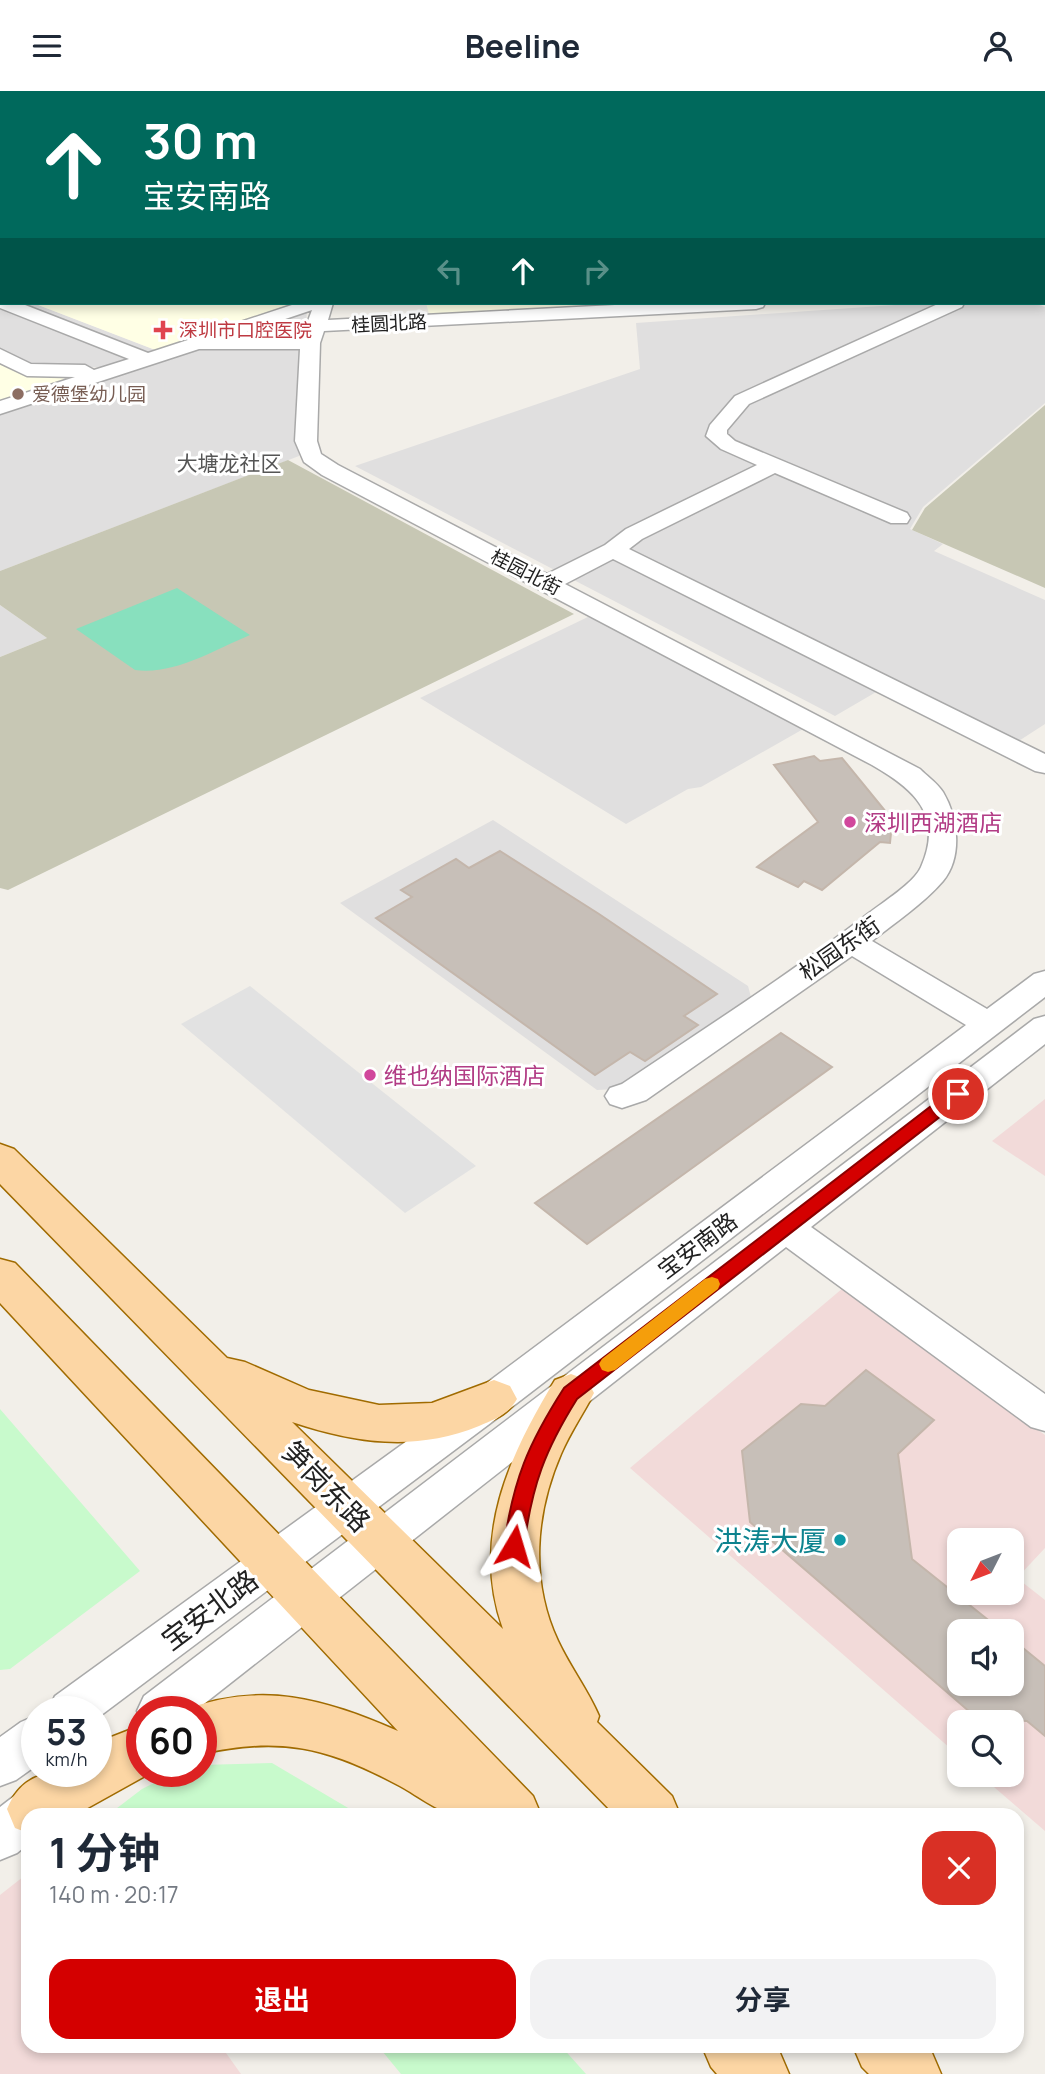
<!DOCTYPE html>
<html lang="zh">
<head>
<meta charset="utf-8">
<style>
	body { margin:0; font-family:Manrope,"Noto Sans SC",sans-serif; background:#f2f2f3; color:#1f2937; height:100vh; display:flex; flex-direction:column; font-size:26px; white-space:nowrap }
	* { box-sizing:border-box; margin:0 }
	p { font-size:23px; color:#747a83 }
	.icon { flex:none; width:38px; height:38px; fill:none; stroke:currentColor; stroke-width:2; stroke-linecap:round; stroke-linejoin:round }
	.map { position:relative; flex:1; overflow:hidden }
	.details { position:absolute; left:21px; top:1717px; width:1003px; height:245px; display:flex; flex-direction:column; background:#fff; border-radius:21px; box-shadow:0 4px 10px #0003 }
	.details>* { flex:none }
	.hud { position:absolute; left:0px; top:0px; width:1046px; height:214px; box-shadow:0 4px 10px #0003; background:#00695c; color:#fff; overflow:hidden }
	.needle { width:46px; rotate:228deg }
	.buttons { position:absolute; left:947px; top:1437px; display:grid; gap:14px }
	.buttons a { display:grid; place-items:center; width:77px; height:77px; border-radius:14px; background:#fff; box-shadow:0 4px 10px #0003; font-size:35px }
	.speed { position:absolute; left:21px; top:1605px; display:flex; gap:14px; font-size:35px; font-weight:700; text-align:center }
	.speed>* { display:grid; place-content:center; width:91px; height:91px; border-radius:50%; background:#fff; box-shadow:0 4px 10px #0003; line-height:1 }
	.speed small { font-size:18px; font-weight:400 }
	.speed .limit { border:10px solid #d22; background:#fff; color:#111 }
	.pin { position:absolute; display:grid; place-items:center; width:60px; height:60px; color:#fff; margin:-30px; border:4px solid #fff; border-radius:50%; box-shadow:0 2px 7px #0007 }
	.me { position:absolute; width:77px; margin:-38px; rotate:7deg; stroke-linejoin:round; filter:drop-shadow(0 0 5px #0008) }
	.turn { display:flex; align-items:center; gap:24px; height:147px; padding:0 28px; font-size:32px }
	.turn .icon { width:91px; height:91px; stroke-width:2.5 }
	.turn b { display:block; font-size:49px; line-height:60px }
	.lanes { display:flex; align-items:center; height:66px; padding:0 28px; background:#0003; justify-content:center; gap:35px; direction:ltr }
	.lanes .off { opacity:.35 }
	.round { display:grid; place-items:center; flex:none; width:74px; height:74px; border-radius:21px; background:#f2f2f3 }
	.head { display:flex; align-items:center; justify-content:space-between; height:119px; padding:0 28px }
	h1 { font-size:42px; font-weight:700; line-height:52px }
	.action { display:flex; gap:14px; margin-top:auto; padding:14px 28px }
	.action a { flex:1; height:80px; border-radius:21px; background:#d40000; color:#fff; font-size:28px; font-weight:700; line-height:80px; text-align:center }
	.action a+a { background:#f2f2f3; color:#1f2937 }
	header { display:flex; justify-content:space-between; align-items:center; height:91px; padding:0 28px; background:#fff; font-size:32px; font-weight:700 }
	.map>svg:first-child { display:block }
	.residential { fill:#e0dfdf }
	.commercial { fill:#f2dad9; fill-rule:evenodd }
	.education { fill:#ffffe5 }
	.construction { fill:#c7c7b4 }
	.park { fill:#c8facc }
	.pitch { fill:#88e0be }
	.parking { fill:#e2e2e2 }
	.building { fill:#c7bfb8; stroke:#c4b6ab; stroke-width:2 }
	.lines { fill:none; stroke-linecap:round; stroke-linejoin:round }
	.minor-casing { stroke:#a9a9a9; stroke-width:3 }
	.major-casing { stroke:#a06b00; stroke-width:3 }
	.minor { fill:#fff; fill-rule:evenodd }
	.major { fill:#fcd6a4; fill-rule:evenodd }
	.rail { stroke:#707070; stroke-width:2.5; stroke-dasharray:7 7; stroke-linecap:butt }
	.major-bridge-casing { stroke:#a06b00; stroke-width:20; stroke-linecap:butt }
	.major-bridge { stroke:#fcd6a4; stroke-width:19 }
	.route { fill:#d40000; stroke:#8a0000; stroke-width:2 }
	.slow { fill:#f59e0b }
	.health-dot { fill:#e0444e; stroke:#fff; stroke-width:2.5 }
	.education-dot { fill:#8d6e63; stroke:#fff; stroke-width:2.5 }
	.hotel-dot { fill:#d1479c; stroke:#fff; stroke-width:2.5 }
	.culture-dot { fill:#0f9aa8; stroke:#fff; stroke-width:2.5 }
	.labels { text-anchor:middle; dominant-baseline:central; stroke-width:6; stroke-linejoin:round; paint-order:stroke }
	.far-street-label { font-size:19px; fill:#222; stroke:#fff }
	.far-health-label { font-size:19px; fill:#be3a42; stroke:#fff; text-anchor:start }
	.far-education-label { font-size:19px; fill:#785e54; stroke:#fff; text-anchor:start }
	.far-quarter-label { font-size:21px; fill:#555; stroke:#fff }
	.hotel-label { font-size:23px; fill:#b23c85; stroke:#fff; text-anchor:start }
	.street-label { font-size:23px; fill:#222; stroke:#fff }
	.near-street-label { font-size:28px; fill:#222; stroke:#fff }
	.near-culture-label { font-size:28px; fill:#0d838f; stroke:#fff; text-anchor:end }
</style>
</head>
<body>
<header><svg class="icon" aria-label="menu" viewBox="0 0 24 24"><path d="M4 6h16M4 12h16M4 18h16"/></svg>Beeline<svg class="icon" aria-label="person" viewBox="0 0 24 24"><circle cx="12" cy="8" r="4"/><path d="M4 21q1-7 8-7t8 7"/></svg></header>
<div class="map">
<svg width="1045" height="1983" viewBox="0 0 1045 1983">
	<rect width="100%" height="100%" fill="#f2efe9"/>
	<!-- residential -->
	<path class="residential" d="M 0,199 L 2,212 L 33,212 L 158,260 L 112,276 L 34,277 L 0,259 Z
		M 924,212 L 1034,212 L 1045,216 L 1045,312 L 923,416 L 910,438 L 943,453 L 934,460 L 1045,509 L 1045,633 L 1005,659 L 883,597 L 835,625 L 355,375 L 640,278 L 636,232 Z
		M 307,217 L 299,365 L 0,480 L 0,270 L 20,282 L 56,284 L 71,291 L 109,282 Z
		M 0,514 L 47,547 L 0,566 Z
		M 592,524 L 805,637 L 701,696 L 688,698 L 626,733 L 420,607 Z
		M 493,729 L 748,895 L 751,906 L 616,998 L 597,999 L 340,812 Z"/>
	<!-- commercial -->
	<path class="commercial" d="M 1045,1008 L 1045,1085 L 992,1050 Z
		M 843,1197 L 1045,1344 L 1045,1457 L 1017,1487 L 1045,1509 L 1045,1740 L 980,1684 L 1012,1684 L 1012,1631 L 959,1631 L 959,1665 L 630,1377 ZM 959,1449 L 1012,1449 L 1012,1502 L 959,1502 ZM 959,1540 L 1012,1540 L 1012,1592 L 959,1592 Z
		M 28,1782 L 28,1955 L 221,1955 L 241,1983 L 0,1983 L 0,1804 Z"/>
	<!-- education -->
	<path class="education" d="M 33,212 L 288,212 L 285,218 L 158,260 Z
		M 426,212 L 630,212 L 429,223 Z
		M 0,270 L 20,282 L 56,284 L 71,291 L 0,315 Z"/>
	<!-- construction -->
	<path class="construction" d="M 1045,314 L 1045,497 L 912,439 L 925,417 Z
		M 288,369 L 574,523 L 8,799 L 0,797 L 0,566 L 47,547 L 0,514 L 0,480 Z"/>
	<!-- park -->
	<path class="park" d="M 0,0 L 194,0 L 197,2 L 2,2 L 0,100 Z
		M 0,1318 L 140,1480 L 10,1578 L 0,1579 Z
		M 272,1672 L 360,1724 L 108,1724 L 142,1698 L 178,1680 L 201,1680 L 201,1674 Z
		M 378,1955 L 561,1955 L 586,1983 L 401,1983 Z"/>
	<!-- pitch -->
	<path class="pitch" d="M 177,497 L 250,544 C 214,559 175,584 135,579 L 76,538 Z"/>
	<!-- parking -->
	<path class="parking" d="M 250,895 L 476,1075 L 405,1122 L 181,933 Z"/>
	<!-- building -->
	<path class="building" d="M 814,665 L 820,670 L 842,667 L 886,721 L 893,722 L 890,752 L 880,751 L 822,799 L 804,790 L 798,796 L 757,776 L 818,731 L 774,674 Z
		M 500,760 L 599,823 L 717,903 L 684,925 L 698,934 L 645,970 L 630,961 L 595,984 L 376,827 L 412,806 L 401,799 L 456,768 L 469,777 Z
		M 781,942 L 832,976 L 587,1153 L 535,1112 Z
		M 866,1279 L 934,1329 L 898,1363 L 912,1468 L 1002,1540 L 959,1540 L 959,1592 L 1012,1592 L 1012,1548 L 1045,1575 L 1045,1645 L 1027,1630 L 978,1628 L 750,1431 L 742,1360 L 801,1313 L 825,1315 Z"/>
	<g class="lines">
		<!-- minor casing -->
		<g class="minor-casing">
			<path id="minor" d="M 206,0 L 223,0 L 224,2 L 207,2 Z
				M 728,0 L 745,0 L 746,2 L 729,2 Z
				M 0,207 L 2,212 L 20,212 L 148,262 L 197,246 L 216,246 L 213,243 L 216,239 L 298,212 L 333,212 L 328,229 L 654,212 L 765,212 L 763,216 L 756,218 L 324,240 L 320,252 L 317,350 L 321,363 L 338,374 L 547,483 L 605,454 L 626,438 L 757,374 L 721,358 L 706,345 L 710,334 L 735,305 L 940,212 L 964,212 L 962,216 L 749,313 L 727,339 L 727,343 L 735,350 L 907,422 L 910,427 L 907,432 L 891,432 L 775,382 L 642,448 L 629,458 L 1045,663 L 1045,682 L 1035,680 L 613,468 L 565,493 L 920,678 C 927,685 937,692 943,701 C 958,726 963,766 943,790 C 923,813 896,831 872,850 L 987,918 L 1034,883 L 1045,880 L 1045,906 L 508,1319 L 96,1628 L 96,1620 L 48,1620 L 55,1605 L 480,1297 L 966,934 L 852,865 L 646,1009 L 622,1017 L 610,1013 L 605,1005 L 610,997 L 622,993 C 705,937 790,883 869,822 C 883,811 914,792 921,776 C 944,724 914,698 872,674 L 322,384 L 304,371 L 295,350 L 300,258 L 199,258 L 0,323 L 0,310 L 75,286 L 27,285 L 0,272 L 0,258 L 31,273 L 85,274 L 94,279 L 129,268 L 0,217 ZM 312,219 L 302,246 L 232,246 Z
				M 1045,925 L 1045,953 L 811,1136 L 1045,1303 L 1045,1340 L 1031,1336 L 786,1156 L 195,1620 L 142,1620 L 142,1630 L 137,1620 L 144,1605 L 1034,928 Z
				M 37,1624 L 37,1674 L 16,1689 L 0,1695 L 0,1646 L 21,1631 Z
				M 48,1685 L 65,1692 L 71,1708 L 65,1724 L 28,1724 L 28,1753 L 17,1762 L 0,1769 L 0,1716 L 31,1692 Z"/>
		</g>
		<!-- major casing -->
		<g class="major-casing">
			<path id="major" d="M 247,0 L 275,0 L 276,2 L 248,2 Z
				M 286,0 L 325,0 L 326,2 L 287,2 Z
				M 440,0 L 477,0 L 439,2 Z
				M 504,0 L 525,0 L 503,2 Z
				M 695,0 L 719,0 L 720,2 L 696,2 Z
				M 0,97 L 2,97 L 2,109 L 0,109 Z
				M 0,1053 L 14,1058 L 227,1267 L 245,1271 L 309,1299 L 379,1314 L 432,1312 L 494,1289 L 510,1295 L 517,1308 C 508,1324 495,1328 479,1335 C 415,1361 355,1352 292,1331 L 503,1538 C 471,1448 508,1366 555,1289 L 571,1283 L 587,1289 L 594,1302 C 583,1323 570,1342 561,1363 C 535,1423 530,1490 558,1550 C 570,1576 588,1599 599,1625 L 597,1631 L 672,1705 L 680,1724 L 615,1724 L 0,1093 Z
				M 0,1168 L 15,1172 L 533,1705 L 541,1724 C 513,1724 482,1727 455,1724 C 440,1722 412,1701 398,1694 C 327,1656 280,1645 201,1663 L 201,1620 L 182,1620 C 262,1589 324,1608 398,1640 L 0,1212 Z
				M 142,1634 L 142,1680 L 154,1680 L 75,1724 L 28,1724 L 28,1742 L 15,1737 L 7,1718 C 24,1677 57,1680 96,1680 L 96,1652 Z
				M 702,1955 L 774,1955 L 780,1962 L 789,1983 L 717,1983 L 711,1976 Z
				M 853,1955 L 925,1955 L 932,1962 L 941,1983 L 869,1983 L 862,1976 Z"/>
		</g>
		<!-- minor -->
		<use href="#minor" class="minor"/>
		<!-- major -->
		<use href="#major" class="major"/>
		<!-- rail -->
		<path class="rail" d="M 642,2 L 647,0
			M 663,2 L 668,0
			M 694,2 L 699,0"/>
		<!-- major-bridge casing -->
		<g class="major-bridge-casing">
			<path id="major-bridge" d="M 677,0 L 688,2
				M 389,2 L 419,0"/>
		</g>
		<!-- major-bridge -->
		<use href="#major-bridge" class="major-bridge"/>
	</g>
	<!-- route -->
	<path class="route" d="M 958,997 L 966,1003 L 964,1007 L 577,1308 C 545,1359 532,1394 524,1455 L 521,1461 L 514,1464 L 507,1461 L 504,1455 C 513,1389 528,1353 564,1297 L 952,999 Z"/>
	<!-- slow -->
	<path class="slow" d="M 712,1186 L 718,1188 L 720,1193 L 718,1198 L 615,1279 L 608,1281 L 602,1279 L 599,1273 L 602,1268 L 705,1188 Z"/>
	<!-- markers -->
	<path class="health-dot" d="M159.5 228.5h7v7h7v7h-7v7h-7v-7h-7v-7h7z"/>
	<circle class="education-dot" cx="18" cy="303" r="7"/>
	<g class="hotel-dot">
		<circle cx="850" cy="731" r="7"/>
		<circle cx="370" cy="984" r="7"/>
	</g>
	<circle class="culture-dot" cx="840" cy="1449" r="7"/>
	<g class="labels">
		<!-- far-street labels -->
		<g class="far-street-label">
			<text transform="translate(389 232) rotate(-3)">桂圆北路</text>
			<text transform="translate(526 481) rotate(27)">桂园北街</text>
		</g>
		<!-- far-health labels -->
		<g class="far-health-label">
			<text x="179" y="239">深圳市口腔医院</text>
		</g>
		<!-- far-education labels -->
		<g class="far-education-label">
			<text x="32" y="303">爱德堡幼儿园</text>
		</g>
		<!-- far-quarter labels -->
		<g class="far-quarter-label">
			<text x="229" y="372">大塘龙社区</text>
		</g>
		<!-- hotel labels -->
		<g class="hotel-label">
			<text x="864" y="731">深圳西湖酒店</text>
			<text x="384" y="984">维也纳国际酒店</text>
		</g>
		<!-- street labels -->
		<g class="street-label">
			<text transform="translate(839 857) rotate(-35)">松园东街</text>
			<text transform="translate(697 1154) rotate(-37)">宝安南路</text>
		</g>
		<!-- near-street labels -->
		<g class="near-street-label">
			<text transform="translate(327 1395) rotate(46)">笋岗东路</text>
			<text transform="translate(209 1518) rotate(-37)">宝安北路</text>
		</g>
		<!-- near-culture labels -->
		<g class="near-culture-label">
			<text x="826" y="1449">洪涛大厦</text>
		</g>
	</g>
</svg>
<div class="buttons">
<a><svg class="needle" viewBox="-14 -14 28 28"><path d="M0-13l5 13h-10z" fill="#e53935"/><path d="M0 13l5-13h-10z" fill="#747a83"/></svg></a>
<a><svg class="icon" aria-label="sound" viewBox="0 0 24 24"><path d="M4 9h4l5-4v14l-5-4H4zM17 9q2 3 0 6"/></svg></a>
<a><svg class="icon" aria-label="search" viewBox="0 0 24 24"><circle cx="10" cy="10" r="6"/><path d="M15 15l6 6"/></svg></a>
</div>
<div class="speed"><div>53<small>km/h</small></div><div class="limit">60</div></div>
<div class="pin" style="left:958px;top:1003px;background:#d93025"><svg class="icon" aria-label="arrive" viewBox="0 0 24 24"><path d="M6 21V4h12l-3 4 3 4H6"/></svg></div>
<svg class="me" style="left:514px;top:1455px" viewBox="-20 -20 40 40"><path d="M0-17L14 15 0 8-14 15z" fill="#d40000" stroke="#fff" stroke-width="4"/></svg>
<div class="hud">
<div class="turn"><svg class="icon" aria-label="ahead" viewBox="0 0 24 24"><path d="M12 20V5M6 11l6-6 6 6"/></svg><div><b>30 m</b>宝安南路</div></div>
<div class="lanes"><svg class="icon off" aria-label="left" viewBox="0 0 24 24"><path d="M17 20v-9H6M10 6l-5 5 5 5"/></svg><svg class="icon" aria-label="ahead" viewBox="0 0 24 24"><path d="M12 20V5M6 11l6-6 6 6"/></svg><svg class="icon off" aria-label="right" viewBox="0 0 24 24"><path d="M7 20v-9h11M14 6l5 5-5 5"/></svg></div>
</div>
<section class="details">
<div class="head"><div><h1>1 分钟</h1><p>140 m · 20:17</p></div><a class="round" style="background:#d93025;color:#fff"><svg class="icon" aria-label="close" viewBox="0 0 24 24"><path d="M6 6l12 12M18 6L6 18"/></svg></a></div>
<div class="action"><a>退出</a><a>分享</a></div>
</section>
</div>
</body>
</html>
